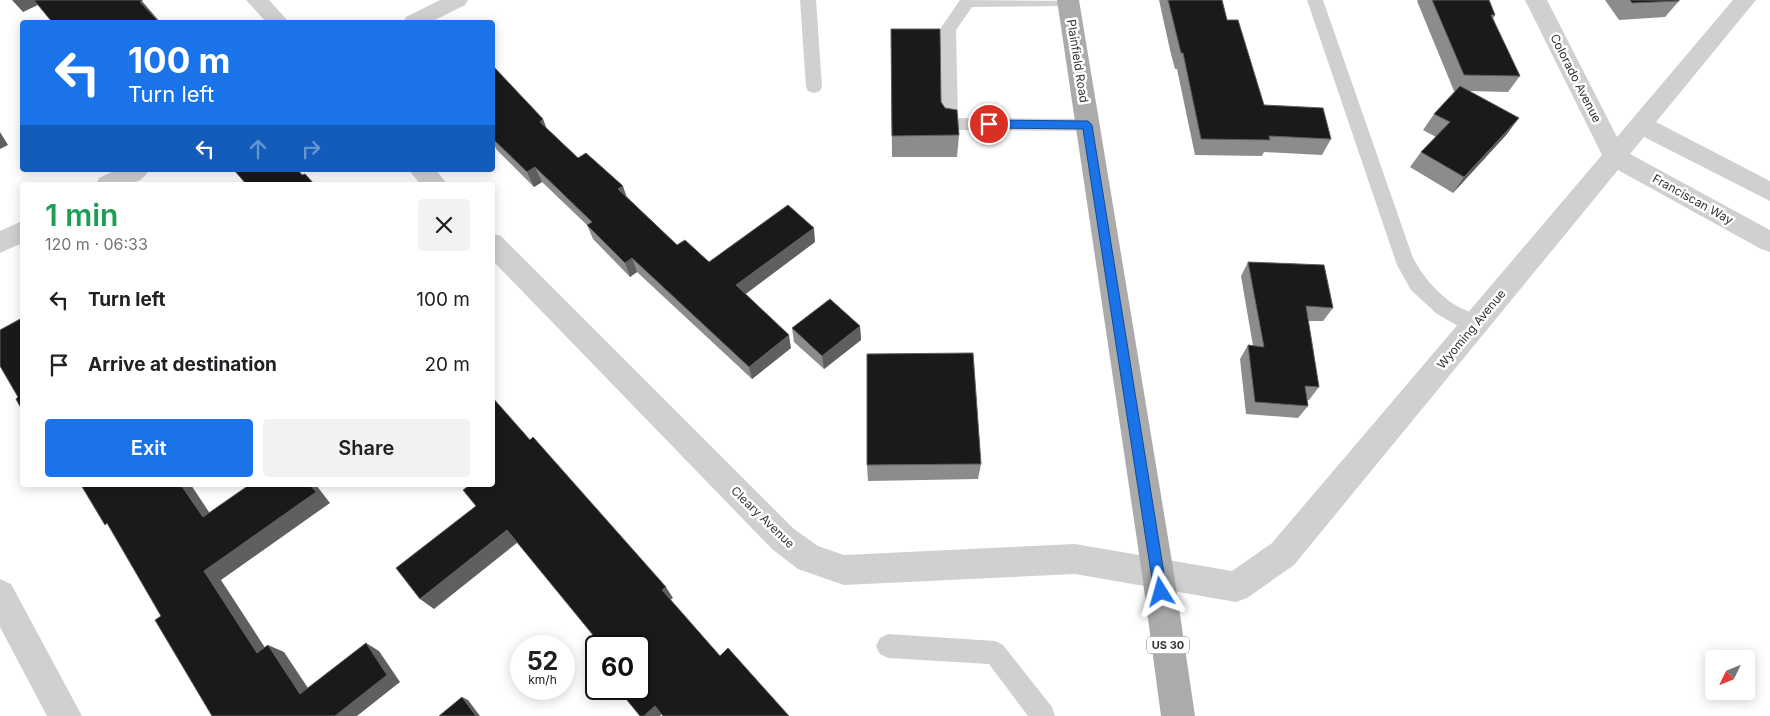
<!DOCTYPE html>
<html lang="en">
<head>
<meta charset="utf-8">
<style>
	body { margin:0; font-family:Inter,sans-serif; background:#f2f2f2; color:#202124; height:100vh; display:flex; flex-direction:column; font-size:19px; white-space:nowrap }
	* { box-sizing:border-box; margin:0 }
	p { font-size:16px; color:#757577 }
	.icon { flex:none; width:28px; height:28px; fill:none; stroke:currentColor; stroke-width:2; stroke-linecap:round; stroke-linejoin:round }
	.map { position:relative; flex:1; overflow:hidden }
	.sheet { position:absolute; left:20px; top:182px; width:475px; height:305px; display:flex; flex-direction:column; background:#fff; border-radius:5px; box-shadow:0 2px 12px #0003 }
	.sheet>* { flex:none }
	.banner { position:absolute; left:20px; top:20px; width:475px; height:152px; border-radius:5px; box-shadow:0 2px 12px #0003; background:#1a73e8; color:#fff; overflow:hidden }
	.needle { width:32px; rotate:227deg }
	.fabs { position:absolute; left:1705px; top:650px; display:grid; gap:10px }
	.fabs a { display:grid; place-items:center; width:50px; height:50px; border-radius:5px; background:#fff; box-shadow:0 2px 12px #0003; font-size:25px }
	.speed { position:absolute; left:510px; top:635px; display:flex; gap:10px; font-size:25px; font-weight:700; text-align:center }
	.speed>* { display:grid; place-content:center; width:65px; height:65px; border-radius:50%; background:#fff; box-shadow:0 2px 12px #0003; line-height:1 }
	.speed small { font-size:12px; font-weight:400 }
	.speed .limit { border:2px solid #111; border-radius:8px; background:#fff; color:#111 }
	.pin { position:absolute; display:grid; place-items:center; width:42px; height:42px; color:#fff; margin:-21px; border:2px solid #fff; border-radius:50%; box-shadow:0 1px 5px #0007 }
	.me { position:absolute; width:55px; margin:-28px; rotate:352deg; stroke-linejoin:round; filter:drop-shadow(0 0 4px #0008) }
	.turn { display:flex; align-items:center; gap:18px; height:105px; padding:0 25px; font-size:22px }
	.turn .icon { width:65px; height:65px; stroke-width:2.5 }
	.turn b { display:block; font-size:35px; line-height:42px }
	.lanes { display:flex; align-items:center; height:48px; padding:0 25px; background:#0003; justify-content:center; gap:25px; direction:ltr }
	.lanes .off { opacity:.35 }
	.round { display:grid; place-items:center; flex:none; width:52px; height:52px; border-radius:5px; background:#f2f2f2 }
	.overview { display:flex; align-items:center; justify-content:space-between; height:85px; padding:0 25px }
	h1 { font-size:30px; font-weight:600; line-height:38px; color:#1e9e55 }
	.primary-button { display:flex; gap:10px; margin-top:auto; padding:10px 25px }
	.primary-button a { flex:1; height:58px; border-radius:5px; background:#1a73e8; color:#fff; font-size:20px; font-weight:600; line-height:58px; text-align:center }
	.primary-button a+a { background:#f2f2f2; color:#202124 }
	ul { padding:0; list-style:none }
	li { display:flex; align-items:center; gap:15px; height:65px; padding:0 25px }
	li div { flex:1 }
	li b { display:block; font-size:19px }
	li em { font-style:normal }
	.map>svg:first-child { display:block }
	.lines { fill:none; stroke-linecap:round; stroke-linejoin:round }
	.service { fill:#d0d0d0; fill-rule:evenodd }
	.minor { fill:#d0d0d0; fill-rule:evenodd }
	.primary { fill:#ababab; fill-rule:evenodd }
	.wall { fill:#8c8c8c }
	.shaded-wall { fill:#5f5f5f }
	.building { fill:#1a1a1a; stroke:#5f5f5f }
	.route { fill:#1a73e8; stroke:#114b97 }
	.labels { text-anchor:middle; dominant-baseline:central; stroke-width:5; stroke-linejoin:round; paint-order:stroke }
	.shield { fill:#fff; stroke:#707070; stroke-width:1 }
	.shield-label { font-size:11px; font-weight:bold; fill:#333 }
	.street-label { font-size:12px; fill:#333; stroke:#fff }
</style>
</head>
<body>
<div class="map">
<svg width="1770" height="716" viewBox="0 0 1770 716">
	<rect width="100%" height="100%" fill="#fff"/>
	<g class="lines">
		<!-- service -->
		<path class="service" d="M 800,0 L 816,0 L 822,87 L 820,91 L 814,93 L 808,91 L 806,87 Z
			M 960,0 L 1076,1 L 1073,5 L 1068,6 L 972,7 L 956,30 L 958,118 L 1088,119 L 1094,121 L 1097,125 L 1094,129 L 1088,131 L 950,130 L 944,128 L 941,124 L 940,29 Z
			M 1307,0 L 1323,0 L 1413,258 C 1423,276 1435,291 1452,303 C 1462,310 1478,313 1484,325 L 1481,331 L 1474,333 L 1467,331 L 1437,314 L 1411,290 L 1397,265 Z
			M 888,634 L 995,641 L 1003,645 L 1052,707 L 1055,716 L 1028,716 L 989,664 L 888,658 L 880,654 L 876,646 L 880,638 Z"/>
		<!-- minor -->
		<path class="minor" d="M 246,0 L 269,0 L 289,22 L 266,22 Z
			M 440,0 L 468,0 L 465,5 L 431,22 L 403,22 L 406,17 Z
			M 1525,0 L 1547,0 L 1617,137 L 1733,0 L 1756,0 L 1656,122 L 1770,181 L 1770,201 L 1644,137 L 1630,154 L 1770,230 L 1770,252 L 1761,249 L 1618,170 L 1294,565 L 1247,598 L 1236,602 L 1075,574 L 844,585 L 798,569 L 772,549 L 492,260 L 492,233 L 501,236 L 794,529 L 818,546 L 844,555 L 1075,544 L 1232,571 L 1272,543 L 1602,155 Z
			M 116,170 L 149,170 C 139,189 114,185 96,185 L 99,178 Z
			M 409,170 L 436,170 L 448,185 L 421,185 Z
			M 22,221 L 22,243 L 0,253 L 0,231 Z
			M 0,579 L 11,584 L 82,716 L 47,716 L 0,627 Z"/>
		<!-- primary -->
		<path class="primary" d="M 1057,0 L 1079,0 L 1174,574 L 1195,716 L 1161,716 L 1142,574 Z"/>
	</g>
	<!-- wall -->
	<path class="wall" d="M 1159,0 L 1222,0 L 1227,20 L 1264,105 L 1331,139 L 1322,155 L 1264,152 L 1262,156 L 1195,155 L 1177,69 L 1175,69 L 1170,50 Z
		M 1418,0 L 1489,0 L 1495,15 L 1493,19 L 1520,76 L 1508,92 L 1469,91 L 1507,134 L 1453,193 L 1410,167 L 1421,152 L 1436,137 L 1423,130 L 1434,114 L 1456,91 L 1454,91 L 1417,1 Z
		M 1605,0 L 1679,0 L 1679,1 L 1665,17 L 1619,20 Z
		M 891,29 L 941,102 L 959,135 L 957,157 L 892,157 Z
		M 492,65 L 543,119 L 546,128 L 578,158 L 627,197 L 677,245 L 709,262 L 815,242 L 745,294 L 791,348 L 752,379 L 637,272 L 630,277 L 593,239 L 587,225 L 542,182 L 534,187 L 497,150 L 492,141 Z
		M 1248,262 L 1333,308 L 1323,321 L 1308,321 L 1319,387 L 1309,400 L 1307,400 L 1308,406 L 1298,418 L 1246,414 L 1240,359 L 1248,345 L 1253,346 L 1241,276 Z
		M 860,326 L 861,340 L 824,369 L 794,342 L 792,328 Z
		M 981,464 L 978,479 L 868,481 L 867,465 Z"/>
	<!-- shaded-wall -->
	<path class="shaded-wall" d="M 12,0 L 36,0 L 40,4 L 23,12 Z
		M 142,1 L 160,22 L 157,22 L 140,2 Z
		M 1519,118 L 1507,134 L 1453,193 L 1464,177 Z
		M 543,119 L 549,135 L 540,122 Z
		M 0,132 L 8,145 L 0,149 Z
		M 535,167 L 542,182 L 534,187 L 527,172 Z
		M 623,186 L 628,201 L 618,189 Z
		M 814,228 L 815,242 L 739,299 L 736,285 Z
		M 632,258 L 637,272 L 630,277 L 625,263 Z
		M 860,326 L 861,340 L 824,369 L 822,356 Z
		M 789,335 L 791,348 L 752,379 L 749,367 Z
		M 181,485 L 191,485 L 219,527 L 203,517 Z
		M 310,485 L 316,485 L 330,503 L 221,580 L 273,660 L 257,653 L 204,571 Z
		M 507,530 L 518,542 L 434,609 L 420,599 Z
		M 666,587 L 673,598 L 669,601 L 662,590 Z
		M 366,643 L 379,651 L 400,682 L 357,716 L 335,716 Z
		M 268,645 L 284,652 L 316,700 L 300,694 Z
		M 462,697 L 468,700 L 480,716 L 476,716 Z
		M 655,706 L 662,714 L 660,716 L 644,716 Z"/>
	<!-- building -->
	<path class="building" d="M 34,0 L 142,0 L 142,1 L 140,2 L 159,22 L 52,22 Z
		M 1168,0 L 1222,0 L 1227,20 L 1238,20 L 1264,105 L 1323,108 L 1331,139 L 1269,136 L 1270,140 L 1201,139 L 1183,53 L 1181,53 Z
		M 1432,0 L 1489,0 L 1495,15 L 1491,15 L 1520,76 L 1464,75 Z
		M 1630,0 L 1679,0 L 1679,1 L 1632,3 Z
		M 891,29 L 940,29 L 941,102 L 945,108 L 957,110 L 959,135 L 892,136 Z
		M 492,65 L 543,119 L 540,122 L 578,158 L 586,153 L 623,186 L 618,189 L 677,245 L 685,240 L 709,262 L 788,205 L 814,228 L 736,285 L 789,335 L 749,367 L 632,258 L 625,263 L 587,225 L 592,222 L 535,167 L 527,172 L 492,138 L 492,132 L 495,131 L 492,129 Z
		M 1460,86 L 1519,118 L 1464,177 L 1421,152 L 1450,122 L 1434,114 Z
		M 234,170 L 298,170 L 302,175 L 305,174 L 315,185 L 247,185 Z
		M 1248,262 L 1324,265 L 1333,308 L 1306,306 L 1319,387 L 1305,386 L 1308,406 L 1255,402 L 1248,345 L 1264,347 Z
		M 830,299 L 860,326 L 822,356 L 792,328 Z
		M 22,318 L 22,410 L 16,399 L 18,397 L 0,366 L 0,330 Z
		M 973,353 L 981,464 L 867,465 L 867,354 Z
		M 492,397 L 530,440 L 533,437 L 666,587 L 662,590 L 720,656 L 728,648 L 789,716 L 663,716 L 655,706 L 644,716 L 640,716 L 618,689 L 639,689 L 639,646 L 602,646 L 507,530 L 420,599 L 396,568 L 476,506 L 463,490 L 470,485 L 492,485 Z
		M 81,485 L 181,485 L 203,517 L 249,485 L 310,485 L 316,492 L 204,571 L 257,653 L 268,645 L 300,694 L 366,643 L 387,675 L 335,716 L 212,716 L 155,620 L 161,616 L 107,523 L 105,525 Z
		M 462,697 L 476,716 L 439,716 Z"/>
	<!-- route -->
	<path class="route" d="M 989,120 L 1088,121 L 1092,125 L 1167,592 L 1165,596 L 1161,598 L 1156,596 L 1154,592 L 1083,129 L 989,128 L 984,124 Z"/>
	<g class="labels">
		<!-- shield labels -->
		<rect class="shield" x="1147" y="636.5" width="42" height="17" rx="4"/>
		<g class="shield-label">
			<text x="1168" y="645">US 30</text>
		</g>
		<!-- street labels -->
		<g class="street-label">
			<text transform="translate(1078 61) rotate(81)">Plainfield Road</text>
			<text transform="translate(1576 78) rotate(63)">Colorado Avenue</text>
			<text transform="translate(1693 199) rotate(29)">Franciscan Way</text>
			<text transform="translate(1471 329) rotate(-50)">Wyoming Avenue</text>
			<text transform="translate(763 517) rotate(44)">Cleary Avenue</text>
		</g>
	</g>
</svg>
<div class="fabs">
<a><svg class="needle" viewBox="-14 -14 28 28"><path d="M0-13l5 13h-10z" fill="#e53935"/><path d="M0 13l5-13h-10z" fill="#757577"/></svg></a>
</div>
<div class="speed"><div>52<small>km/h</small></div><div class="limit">60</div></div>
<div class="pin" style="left:989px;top:124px;background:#d93025"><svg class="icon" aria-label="arrive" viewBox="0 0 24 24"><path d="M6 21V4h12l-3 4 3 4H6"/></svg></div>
<svg class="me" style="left:1161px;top:592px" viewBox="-20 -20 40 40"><path d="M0-17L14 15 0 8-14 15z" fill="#1a73e8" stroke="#fff" stroke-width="4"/></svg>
<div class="banner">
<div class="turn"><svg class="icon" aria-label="left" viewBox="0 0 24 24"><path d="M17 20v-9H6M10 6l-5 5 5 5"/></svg><div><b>100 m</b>Turn left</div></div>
<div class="lanes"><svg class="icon" aria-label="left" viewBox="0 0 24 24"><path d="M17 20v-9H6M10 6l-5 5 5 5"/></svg><svg class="icon off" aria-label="ahead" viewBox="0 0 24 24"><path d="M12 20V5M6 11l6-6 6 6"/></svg><svg class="icon off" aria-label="right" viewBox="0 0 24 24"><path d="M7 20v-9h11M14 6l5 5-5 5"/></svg></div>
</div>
<section class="sheet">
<div class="overview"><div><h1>1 min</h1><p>120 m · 06:33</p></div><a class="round"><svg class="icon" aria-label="close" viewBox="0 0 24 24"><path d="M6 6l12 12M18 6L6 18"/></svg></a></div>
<ul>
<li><svg class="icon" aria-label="left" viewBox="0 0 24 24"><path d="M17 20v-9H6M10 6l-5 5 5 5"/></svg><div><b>Turn left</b></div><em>100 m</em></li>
<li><svg class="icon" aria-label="arrive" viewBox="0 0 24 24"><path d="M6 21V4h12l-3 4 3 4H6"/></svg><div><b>Arrive at destination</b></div><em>20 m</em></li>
</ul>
<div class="primary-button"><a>Exit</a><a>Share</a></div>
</section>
</div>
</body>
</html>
